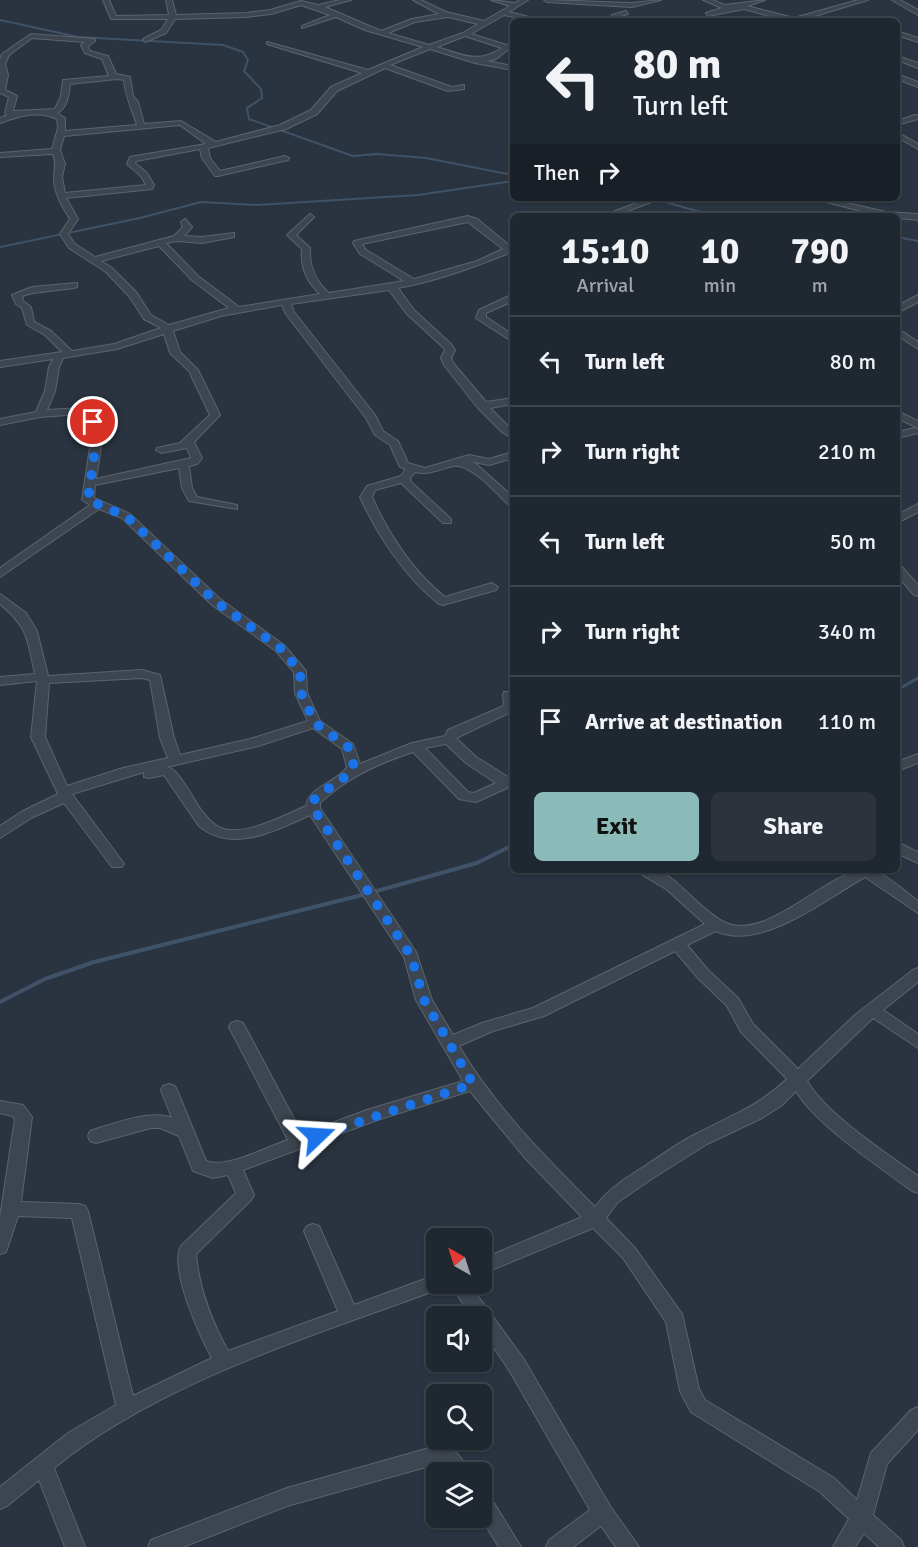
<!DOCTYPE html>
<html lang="en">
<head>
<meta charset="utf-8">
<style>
	body { margin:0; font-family:Signika,sans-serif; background:#2c333c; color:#f1f3f6; height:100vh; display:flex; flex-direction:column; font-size:22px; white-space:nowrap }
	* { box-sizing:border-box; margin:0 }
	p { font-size:20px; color:#a1a5ab }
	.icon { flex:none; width:33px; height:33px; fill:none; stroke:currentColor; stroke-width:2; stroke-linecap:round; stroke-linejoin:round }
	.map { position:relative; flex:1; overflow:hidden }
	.side { position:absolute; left:510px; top:213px; width:390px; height:660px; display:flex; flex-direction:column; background:#1f2730; border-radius:9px; box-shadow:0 2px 4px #0004,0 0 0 2px #3c444c }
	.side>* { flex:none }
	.banner { position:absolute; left:510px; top:18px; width:390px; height:183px; border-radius:9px; box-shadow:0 2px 4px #0004,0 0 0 2px #3c444c; background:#1f2730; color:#f1f3f6; overflow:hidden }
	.needle { width:39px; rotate:321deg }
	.controls { position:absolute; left:426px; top:1228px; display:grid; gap:12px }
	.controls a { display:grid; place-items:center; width:66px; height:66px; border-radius:9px; background:#1f2730; box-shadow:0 2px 4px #0004,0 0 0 2px #3c444c; font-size:30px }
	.pin { position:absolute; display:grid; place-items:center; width:51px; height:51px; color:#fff; margin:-26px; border:3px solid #fff; border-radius:50%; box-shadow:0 2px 6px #0007 }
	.me { position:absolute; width:66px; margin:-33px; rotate:70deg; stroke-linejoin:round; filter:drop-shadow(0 0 4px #0008) }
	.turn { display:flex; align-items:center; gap:21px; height:126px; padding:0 24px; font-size:27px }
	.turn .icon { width:78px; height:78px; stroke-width:2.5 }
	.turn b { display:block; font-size:42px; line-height:51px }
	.then { display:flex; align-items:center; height:57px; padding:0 24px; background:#0003; gap:12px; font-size:22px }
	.eta { display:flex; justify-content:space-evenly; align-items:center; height:102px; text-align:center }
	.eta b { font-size:36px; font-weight:700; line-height:42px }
	.action { display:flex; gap:12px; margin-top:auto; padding:12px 24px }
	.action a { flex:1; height:69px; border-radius:9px; background:#8bbbb9; color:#111; font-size:24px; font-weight:700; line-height:69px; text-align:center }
	.action a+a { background:#2c333c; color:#f1f3f6 }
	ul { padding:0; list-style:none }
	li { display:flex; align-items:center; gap:18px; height:90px; padding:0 24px; border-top:2px solid #3c444c }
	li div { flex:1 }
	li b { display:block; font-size:22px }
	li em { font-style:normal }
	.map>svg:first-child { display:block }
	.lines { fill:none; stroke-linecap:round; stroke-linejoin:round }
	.stream-far2 { stroke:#405267; stroke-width:2 }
	.stream-far1 { stroke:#405267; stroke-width:3 }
	.stream { stroke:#405267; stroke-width:4 }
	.minor-casing { stroke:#5b646d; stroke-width:2 }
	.minor { fill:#3d4650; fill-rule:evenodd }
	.route { stroke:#1a73e8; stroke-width:10; stroke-dasharray:0 18 }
</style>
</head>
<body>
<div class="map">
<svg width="918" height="1547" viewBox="0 0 918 1547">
	<rect width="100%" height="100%" fill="#293440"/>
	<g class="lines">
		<!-- stream-far2 -->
		<path class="stream-far2" d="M 0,20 L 78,37 L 223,45 L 243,52 L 248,60 L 244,71 L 261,89 L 262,98 L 247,108 L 249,119 L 353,156 L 377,154 L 426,158 L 513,175
			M 651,198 L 715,216
			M 897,237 L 918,241
			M 0,247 L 140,218 L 201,202 L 257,205 L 418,195 L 513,181"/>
		<!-- stream-far1 -->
		<path class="stream-far1" d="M 897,690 L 918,678"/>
		<!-- stream -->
		<path class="stream" d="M 373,892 L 477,863 L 513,845
			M 0,1002 L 45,979 L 94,962 L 366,894"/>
		<!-- minor casing -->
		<g class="minor-casing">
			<path id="minor" d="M 103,0 L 109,0 L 116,16 L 169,15 L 166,0 L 172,0 L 176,15 L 246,13 L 270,10 L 301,1 L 318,5 L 340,0 L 351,0 L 325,7 L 381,31 L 412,19 L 439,14 L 413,0 L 421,0 L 446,12 L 484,21 L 510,6 L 491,0 L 515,3 L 520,0 L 528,0 L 509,12 L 545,21 L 533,21 L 504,15 L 471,34 L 510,46 L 510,48 L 496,59 L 487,61 L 513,66 L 513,70 L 475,63 L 430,49 L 390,65 L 452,87 L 464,85 L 464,89 L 448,91 L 385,68 L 337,91 L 317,114 L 286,129 L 208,148 L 210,158 L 220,171 L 285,156 L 289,158 L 288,160 L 218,176 L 215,176 L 202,158 L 200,149 L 136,161 L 135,163 L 147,173 L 154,185 L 152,189 L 66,198 L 78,219 L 68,234 L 75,244 L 95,257 L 174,236 L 183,227 L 181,222 L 185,219 L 192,227 L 184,236 L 202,237 L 234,233 L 234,237 L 202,243 L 177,241 L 166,243 L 198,276 L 239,307 L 320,294 C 307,282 300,267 302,249 L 287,235 L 310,214 L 314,217 L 296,235 L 310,248 C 309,266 316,282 329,293 L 404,281 L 360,254 L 353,243 L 354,241 L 468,216 L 477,219 L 510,246 L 513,245 L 512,252 C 474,267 437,281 398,288 L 414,310 L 451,344 L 455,350 L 451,358 L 454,364 L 486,402 L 513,398 L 513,404 L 490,408 L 513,431 L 513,439 L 502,432 L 478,408 L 444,365 L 441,358 L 445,350 L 444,348 L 407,314 L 389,290 L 291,304 L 294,312 L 375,415 L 383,431 L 398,441 L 408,463 L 425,468 L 469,455 L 489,459 L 513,452 L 513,458 L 489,465 L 469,461 L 475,463 L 513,497 L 513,506 L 509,505 C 496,493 470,462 452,466 C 439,470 429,475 415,472 L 410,478 L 411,482 L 451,519 L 451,523 L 443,523 L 401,483 L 375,490 L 372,497 C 388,533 413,572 445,597 L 492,583 L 498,587 L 496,590 L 443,605 L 439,604 C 405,577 378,536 360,497 L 367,486 L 401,476 L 406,469 L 400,467 L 390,445 L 375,435 L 366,418 L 286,314 L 282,305 L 221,316 L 173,331 L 180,352 L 198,370 L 220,415 L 194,442 L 202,458 L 197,464 L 189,466 L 192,488 L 197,497 L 237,505 L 237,509 L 189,501 L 182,488 L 179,468 L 95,485 L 94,498 L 130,514 L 220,599 L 284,645 L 306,671 L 307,693 L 320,721 L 353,744 L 360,764 L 412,743 L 445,736 L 448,730 L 499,708 L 504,705 L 503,695 L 504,692 L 513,692 L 513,711 L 456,738 L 476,757 L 508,777 L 510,780 L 507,788 L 476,802 L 459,799 L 413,752 C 379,763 346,778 320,803 L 320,808 L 416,952 L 432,1000 L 453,1035 L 482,1023 L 533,1008 L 705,924 L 666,889 L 639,873 L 637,870 L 658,870 L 667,875 C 685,888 710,918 729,924 C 773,939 835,863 872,870 C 883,872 907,893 918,901 L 918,913 L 865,877 C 827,898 761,952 716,931 L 687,945 L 708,970 L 738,998 L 753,1024 L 798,1069 L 855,1015 L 913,970 L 918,968 L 918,982 L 883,1010 L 918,1034 L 918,1048 L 873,1018 L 807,1081 C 826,1114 886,1153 918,1176 L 918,1193 L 912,1191 C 880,1167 815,1124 796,1091 L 781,1106 L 762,1118 L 707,1144 L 653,1178 L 618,1202 L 606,1218 L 635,1248 L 682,1314 L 699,1389 L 705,1400 L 834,1478 L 857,1500 L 871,1453 L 911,1410 L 918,1407 L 918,1430 L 887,1464 L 873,1515 L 901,1540 L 904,1547 L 879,1547 L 864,1533 L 855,1547 L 833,1547 L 849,1519 L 820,1492 L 691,1412 L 680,1391 L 666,1322 L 623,1258 L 593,1228 L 482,1274 L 482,1259 L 582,1217 L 526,1159 L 470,1091 L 377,1120 L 243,1170 L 254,1195 L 251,1200 L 196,1254 C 199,1289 211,1320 228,1351 L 338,1311 L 304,1231 L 307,1226 L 313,1224 L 319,1226 L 354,1305 L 436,1275 L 436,1284 L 445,1284 L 442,1288 C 313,1336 161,1381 54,1468 L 85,1547 L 65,1547 L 39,1480 L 7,1506 L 0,1509 L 0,1487 L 68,1433 L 116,1405 L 72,1218 L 18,1216 L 6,1252 L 0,1254 L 0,1217 L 15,1119 L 12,1116 L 0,1113 L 0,1101 L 23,1105 L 32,1117 L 21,1202 L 79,1204 L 85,1206 L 88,1211 L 133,1396 L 212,1358 C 200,1336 169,1269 181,1246 L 236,1193 L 228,1175 L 213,1178 L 193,1171 L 179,1136 L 160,1128 L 151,1128 L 96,1143 L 90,1141 L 88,1136 L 90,1131 C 112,1124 151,1109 172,1118 L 161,1090 L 163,1086 L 169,1084 L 175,1086 L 177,1090 L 206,1161 C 226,1169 267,1147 288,1140 L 229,1027 L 231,1023 L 237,1021 L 243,1023 L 302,1134 L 367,1110 L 463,1081 L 416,1000 L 404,957 L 310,815 C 277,830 232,854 199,826 L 164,775 L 149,778 L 144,777 L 144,772 L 72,794 L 122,861 L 124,864 L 122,867 L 112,867 L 64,803 L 33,817 L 0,838 L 0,826 L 23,811 L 58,794 L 31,737 L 37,681 L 0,685 L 0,677 L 35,674 C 27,639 29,628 0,604 L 0,594 L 26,613 L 37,631 L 48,676 L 142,670 L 160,675 L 174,738 L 180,755 L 250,739 L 308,721 L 295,693 L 294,672 L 276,651 L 212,605 L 122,518 L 99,509 L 0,577 L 0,568 L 90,505 L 82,500 L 92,434 L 88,423 L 80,414 L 40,417 L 0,425 L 0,419 L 36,412 L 45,391 L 49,367 L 53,359 L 0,367 L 0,361 L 62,352 L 45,335 L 27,325 L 22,308 L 16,304 L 12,295 L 32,287 L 77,283 L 77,287 L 74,288 L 33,293 L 22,296 L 23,301 L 31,307 L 34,322 L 51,331 L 72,351 L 114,344 L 161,328 L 144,319 L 129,296 L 106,272 L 69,248 L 60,234 L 70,219 C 62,206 54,193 54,178 C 54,168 57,164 53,154 L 0,157 L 0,153 L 52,149 L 58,128 L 57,119 C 37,110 19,116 0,123 L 0,118 L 7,115 L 5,113 L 9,97 L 0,93 L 0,59 L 2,54 L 31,34 L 95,39 L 95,41 L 88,46 L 90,51 L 108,56 L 116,74 L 130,77 L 133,96 L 138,102 L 144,124 L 181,121 L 216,142 L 280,125 L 311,110 L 331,87 L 362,73 L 267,44 L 267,42 L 368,70 L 423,47 L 365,30 L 336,17 L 302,28 L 302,26 L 330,15 L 301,5 L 271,14 L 246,17 L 175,19 L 166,33 L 145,42 L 143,39 L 161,30 L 168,19 L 111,19 ZM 448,17 L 478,24 L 463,33 L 429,45 L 388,33 L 415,22 ZM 465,36 L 502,48 C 477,64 463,55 437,47 ZM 32,38 L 85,42 L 81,45 L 85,53 L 102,59 L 109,76 L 63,80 L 61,96 L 55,109 L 13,111 L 17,96 L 5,90 L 8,75 L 5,64 L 9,55 ZM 117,79 L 124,80 C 125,96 132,109 137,125 L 65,131 L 65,118 L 57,113 C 67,109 69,94 70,84 ZM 180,125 L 206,144 L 130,157 L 127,164 L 141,176 L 146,185 L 65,193 L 62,177 L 65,164 L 60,150 L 64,136 ZM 468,222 L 503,249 L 477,261 L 414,279 L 366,250 L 362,244 ZM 159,246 L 192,280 L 229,308 L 169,325 L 151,315 L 136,292 L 112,268 L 101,261 ZM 164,334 L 170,353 L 189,371 L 210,415 L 180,443 L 157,448 L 156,450 L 161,453 L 187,448 L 191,458 L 96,479 C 99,456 111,419 83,408 L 47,410 L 55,391 L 59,367 L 63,358 L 117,349 ZM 142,678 L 150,680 L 160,738 L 168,758 L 123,768 L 67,786 L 45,737 L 49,683 ZM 313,728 L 342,749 L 347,767 C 338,782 309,786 306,806 C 285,815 240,840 217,826 C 203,817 195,800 186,786 C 180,778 176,769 167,767 L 258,746 ZM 446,744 L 466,763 L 496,783 L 474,793 L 468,792 L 425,748 ZM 675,951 L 698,978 L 727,1006 L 741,1032 L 787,1079 C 759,1106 730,1116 696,1134 C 678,1143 662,1155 645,1166 C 626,1178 608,1189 595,1207 C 545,1157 495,1107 459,1046 L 493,1031 L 544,1016 Z
				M 544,0 L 632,3 L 661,0 L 632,7 L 547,2 Z
				M 703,0 L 712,0 L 725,5 L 765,0 L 747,6 L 794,18 L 858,0 L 868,0 L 798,21 L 788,21 L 744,9 L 708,16 L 706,13 L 722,8 Z
				M 892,0 L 900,0 L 918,10 L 918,15 Z
				M 626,11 L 628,14 L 617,17 L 616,21 L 610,21 L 612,15 Z
				M 897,31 L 918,38 L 918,42 L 897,35 Z
				M 897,56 L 918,63 L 918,68 L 897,60 Z
				M 897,74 L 918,82 L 918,87 L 897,79 Z
				M 915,115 L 918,115 L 918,119 L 897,125 L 897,121 Z
				M 897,132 L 918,144 L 918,149 L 897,137 Z
				M 650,198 L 662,198 L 614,216 L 602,216 Z
				M 811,198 L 825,198 L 886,212 L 918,214 L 918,220 L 880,216 Z
				M 513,294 L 513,301 L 486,313 L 486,317 L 513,335 L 513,342 L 476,318 L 479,310 Z
				M 918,295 L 918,302 L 897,313 L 897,306 Z
				M 897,328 L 918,342 L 918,349 L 897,335 Z
				M 897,411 L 918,421 L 918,428 L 897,418 Z
				M 915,428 L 918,429 L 918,433 L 897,438 L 897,432 Z
				M 918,504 L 918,512 L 897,523 L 897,515 Z
				M 897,565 L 901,566 L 918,585 L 918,596 L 914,595 L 897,575 Z
				M 918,754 L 918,763 L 897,771 L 897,762 Z
				M 897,842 L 918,852 L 918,863 L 897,853 Z
				M 450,1284 L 469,1284 L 523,1358 L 610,1506 L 639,1547 L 616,1547 L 601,1526 L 573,1547 L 546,1547 L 549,1540 L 590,1510 L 509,1370 L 482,1330 L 482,1317 L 472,1317 Z
				M 433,1447 L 457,1453 L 472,1473 L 449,1473 L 445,1467 L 433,1465 L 287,1506 L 183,1547 L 148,1547 L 151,1540 L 287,1488 Z
				M 482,1492 L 489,1495 L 521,1547 L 499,1547 L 481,1518 Z"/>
		</g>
		<!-- minor -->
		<use href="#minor" class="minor"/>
	</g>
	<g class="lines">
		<!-- route -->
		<path class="route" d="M 93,422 L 97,434 L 88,500 L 126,516 L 216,602 L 280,648 L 300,671 L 301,693 L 315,723 L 348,747 L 354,766 C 344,783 325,787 313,801 L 313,808 L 411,956 L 424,1000 L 473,1084 L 317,1136"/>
	</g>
</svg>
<div class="controls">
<a><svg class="needle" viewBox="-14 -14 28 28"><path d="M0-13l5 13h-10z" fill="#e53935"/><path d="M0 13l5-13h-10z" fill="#a1a5ab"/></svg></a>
<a><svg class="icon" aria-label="sound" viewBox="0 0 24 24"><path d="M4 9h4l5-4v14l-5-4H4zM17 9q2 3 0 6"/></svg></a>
<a><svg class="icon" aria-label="search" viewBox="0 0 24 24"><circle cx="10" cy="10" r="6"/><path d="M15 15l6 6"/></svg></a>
<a><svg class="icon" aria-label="layers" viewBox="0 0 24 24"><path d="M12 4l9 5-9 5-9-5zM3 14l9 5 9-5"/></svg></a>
</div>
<div class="pin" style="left:93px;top:422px;background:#d93025"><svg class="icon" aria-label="arrive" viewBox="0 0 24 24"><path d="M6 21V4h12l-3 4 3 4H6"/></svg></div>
<svg class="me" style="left:317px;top:1136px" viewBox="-20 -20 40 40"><path d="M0-17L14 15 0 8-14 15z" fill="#1a73e8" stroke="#fff" stroke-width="4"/></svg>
<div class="banner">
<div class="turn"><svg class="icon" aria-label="left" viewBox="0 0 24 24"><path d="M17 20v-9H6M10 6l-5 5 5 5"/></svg><div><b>80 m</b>Turn left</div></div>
<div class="then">Then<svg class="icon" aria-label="right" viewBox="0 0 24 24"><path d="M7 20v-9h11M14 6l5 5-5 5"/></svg></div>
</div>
<section class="side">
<div class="eta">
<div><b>15:10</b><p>Arrival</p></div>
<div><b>10</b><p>min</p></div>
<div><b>790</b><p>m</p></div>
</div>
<ul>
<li><svg class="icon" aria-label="left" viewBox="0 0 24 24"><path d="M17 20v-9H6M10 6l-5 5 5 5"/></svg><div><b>Turn left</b></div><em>80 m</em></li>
<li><svg class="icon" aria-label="right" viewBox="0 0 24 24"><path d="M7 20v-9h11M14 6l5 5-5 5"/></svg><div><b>Turn right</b></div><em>210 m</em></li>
<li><svg class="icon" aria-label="left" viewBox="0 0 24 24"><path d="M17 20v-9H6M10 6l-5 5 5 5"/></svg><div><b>Turn left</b></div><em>50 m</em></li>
<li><svg class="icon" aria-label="right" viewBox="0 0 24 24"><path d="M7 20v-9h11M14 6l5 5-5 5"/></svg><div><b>Turn right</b></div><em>340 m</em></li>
<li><svg class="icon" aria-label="arrive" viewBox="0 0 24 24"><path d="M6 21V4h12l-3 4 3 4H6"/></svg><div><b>Arrive at destination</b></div><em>110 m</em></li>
</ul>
<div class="action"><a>Exit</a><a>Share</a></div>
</section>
</div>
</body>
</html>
